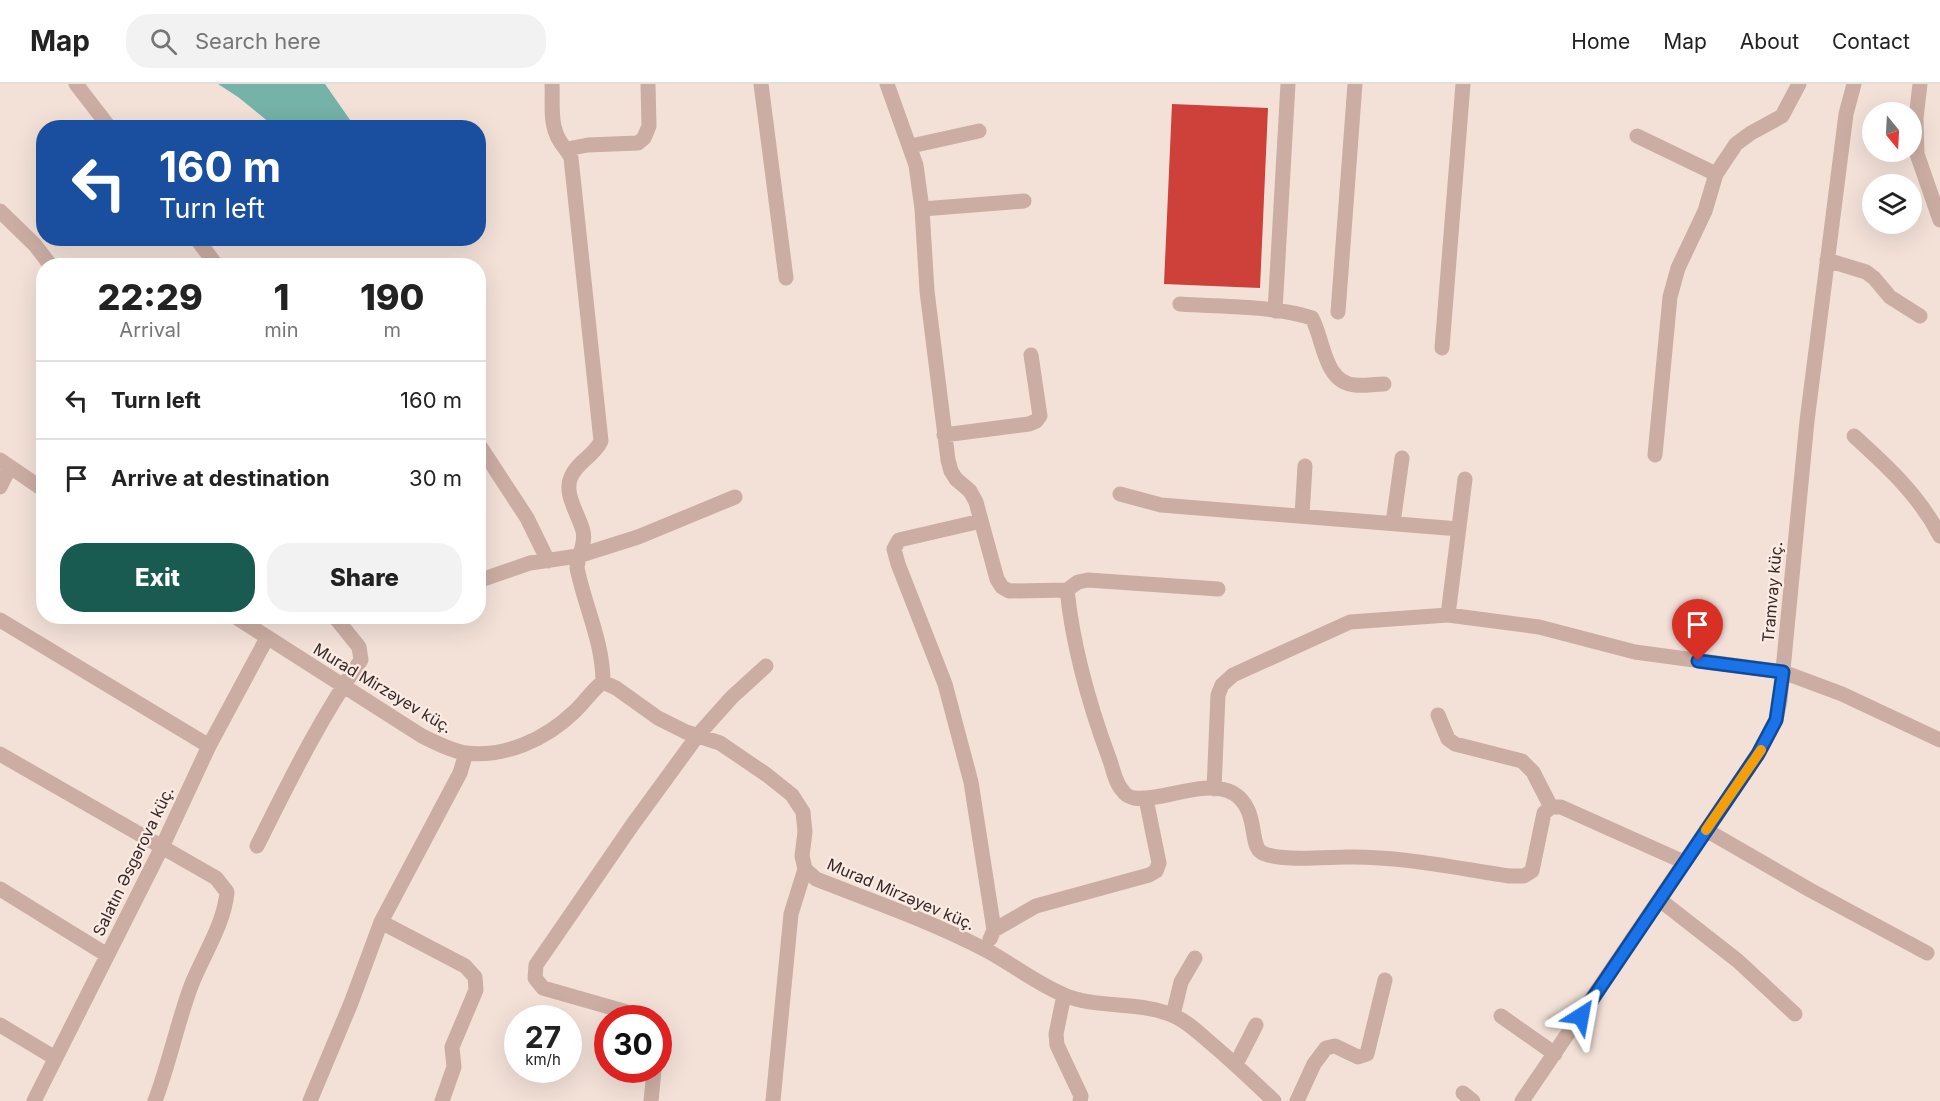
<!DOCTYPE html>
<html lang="en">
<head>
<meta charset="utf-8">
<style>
	body { margin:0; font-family:Inter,sans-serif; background:#f2f2f2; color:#222; height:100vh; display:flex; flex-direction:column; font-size:22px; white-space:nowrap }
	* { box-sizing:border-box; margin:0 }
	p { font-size:20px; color:#767676 }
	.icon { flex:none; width:33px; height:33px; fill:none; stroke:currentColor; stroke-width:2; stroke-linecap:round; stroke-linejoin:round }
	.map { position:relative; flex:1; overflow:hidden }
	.details { position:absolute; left:36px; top:174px; width:450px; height:366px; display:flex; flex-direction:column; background:#fff; border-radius:24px; box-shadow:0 6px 24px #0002 }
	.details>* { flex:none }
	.guide { position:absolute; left:36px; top:36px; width:450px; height:126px; border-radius:24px; box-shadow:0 6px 24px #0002; background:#1a4fa0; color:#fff; overflow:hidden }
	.needle { width:39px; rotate:162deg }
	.controls { position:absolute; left:1862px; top:18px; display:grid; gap:12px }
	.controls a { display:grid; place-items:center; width:60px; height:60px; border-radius:50%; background:#fff; box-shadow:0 6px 24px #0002; font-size:30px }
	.speed { position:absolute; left:504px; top:921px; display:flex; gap:12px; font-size:30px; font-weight:700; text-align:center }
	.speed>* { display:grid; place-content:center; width:78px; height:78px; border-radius:50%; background:#fff; box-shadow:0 6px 24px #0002; line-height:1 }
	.speed small { font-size:15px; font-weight:400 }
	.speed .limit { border:9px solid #d22; background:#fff; color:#111 }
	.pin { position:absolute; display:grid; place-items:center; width:51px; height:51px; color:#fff; margin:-62px -26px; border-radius:50% 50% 50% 0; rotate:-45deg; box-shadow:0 0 6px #0007 }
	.pin .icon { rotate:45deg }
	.me { position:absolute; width:66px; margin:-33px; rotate:34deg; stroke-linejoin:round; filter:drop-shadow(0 0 4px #0008) }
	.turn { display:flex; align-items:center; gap:21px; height:126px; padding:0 24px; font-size:27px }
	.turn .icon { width:78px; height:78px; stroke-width:2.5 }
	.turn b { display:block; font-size:42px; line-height:51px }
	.eta { display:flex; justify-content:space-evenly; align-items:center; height:102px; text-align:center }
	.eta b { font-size:36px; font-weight:800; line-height:42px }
	.cta { display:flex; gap:12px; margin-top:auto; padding:12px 24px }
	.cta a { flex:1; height:69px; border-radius:24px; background:#195a51; color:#fff; font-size:24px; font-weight:800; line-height:69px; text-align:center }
	.cta a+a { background:#f2f2f2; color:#222 }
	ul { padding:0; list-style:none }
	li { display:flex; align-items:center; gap:18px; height:78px; padding:0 24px; border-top:2px solid #e0e0e0 }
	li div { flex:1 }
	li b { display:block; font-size:22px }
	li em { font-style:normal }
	header { display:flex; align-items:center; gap:36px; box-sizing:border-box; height:84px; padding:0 30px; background:#fff; border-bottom:2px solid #e0e0e0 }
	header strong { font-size:28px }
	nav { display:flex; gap:33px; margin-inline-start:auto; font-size:21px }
	.search { width:420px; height:54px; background:#f2f2f2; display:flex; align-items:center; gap:15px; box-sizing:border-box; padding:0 21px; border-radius:24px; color:#767676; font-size:22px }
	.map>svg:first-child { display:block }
	.water { fill:#75b2a8 }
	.building { fill:#ce413a }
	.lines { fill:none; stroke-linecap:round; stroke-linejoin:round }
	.minor { stroke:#cbada3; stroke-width:15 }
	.route-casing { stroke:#114b97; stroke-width:15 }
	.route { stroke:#1a73e8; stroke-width:10 }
	.slow { stroke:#f59e0b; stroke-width:10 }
	.labels { text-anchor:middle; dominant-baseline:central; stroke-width:4.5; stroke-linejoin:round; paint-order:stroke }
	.street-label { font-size:16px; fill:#362726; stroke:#faece4 }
</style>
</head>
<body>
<header>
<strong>Map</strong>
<div class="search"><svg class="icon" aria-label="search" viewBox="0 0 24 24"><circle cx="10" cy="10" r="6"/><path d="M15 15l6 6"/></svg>Search here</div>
<nav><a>Home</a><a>Map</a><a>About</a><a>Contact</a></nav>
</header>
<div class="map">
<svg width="1940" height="1017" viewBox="0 0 1940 1017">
	<rect width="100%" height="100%" fill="#f3e1d8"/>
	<!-- water -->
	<path class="water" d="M 218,0 L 325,0 L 355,43 L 275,43 L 238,13 Z"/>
	<!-- building -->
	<path class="building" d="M 1172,20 L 1268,24 L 1260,204 L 1164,200 Z"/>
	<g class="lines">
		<!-- minor -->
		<path class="minor" d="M 76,0 L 110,44
			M 552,0 C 553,15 550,35 556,49 C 559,59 567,65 571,74 L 601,357 C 594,372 577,378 571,393 C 563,409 579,431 583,447 C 586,460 578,471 577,484 C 585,523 603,558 603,598
			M 761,0 L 786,194
			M 887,0 L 916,81 L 922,125 L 927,207 L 948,376 L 951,387 L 956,395 L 970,407 L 976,418 L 997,495 L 1002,503 L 1009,507 L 1067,506 C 1073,563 1089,620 1109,674 C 1113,684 1115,699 1123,707 C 1125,711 1130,713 1134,714 C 1163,718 1204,694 1233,709 C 1259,724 1249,760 1261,768 C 1276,778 1327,773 1347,773 C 1401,772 1455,784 1509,792 L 1524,792 L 1532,787 L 1544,729 L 1551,723 L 1561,723 L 1684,778
			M 1920,0 L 1916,34 L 1917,70 L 1940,136
			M 1637,52 L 1716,90
			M 911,62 L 979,47
			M 567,65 L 588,61 L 638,59 L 644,54 L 649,42 L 648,0
			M 922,125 L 1024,117
			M 0,127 L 35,161 L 51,182
			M 196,154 L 217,182
			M 1827,176 L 1866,188 L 1874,194 L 1890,213 L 1920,232
			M 1180,220 C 1223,223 1271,221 1312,234 C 1324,256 1324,299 1355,301 C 1364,302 1374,300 1384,300
			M 1275,227 L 1288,0
			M 1338,228 L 1355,0
			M 1442,264 L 1463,0
			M 944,351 L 1029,340 L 1036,337 L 1040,332 L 1031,271
			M 1854,352 C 1887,382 1919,411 1940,452
			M 478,359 L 527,434 L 548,477
			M 1655,371 L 1670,213 L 1678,184 L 1705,127 L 1716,90 L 1736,60 L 1751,49 L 1782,32 L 1799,0
			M 0,376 L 44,406
			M 0,403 L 10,383
			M 1120,410 L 1161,421 L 1459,445
			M 1302,432 L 1305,382
			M 981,437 L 899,456 L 894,465 L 898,480 L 945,600 L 971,698 L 994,846
			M 1393,439 L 1402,374
			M 478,497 L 530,479 L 578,472 L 638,453 L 735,413
			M 1067,506 L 1078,498 L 1088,496 L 1218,505
			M 1448,531 L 1465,395
			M 234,532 L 422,652 C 436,659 450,666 465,669 C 505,674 546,655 574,628 C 585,618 591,607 603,598 L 616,604 L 658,634 L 686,648 L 720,659 L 767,691 L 792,711 L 803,728 L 805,748 L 802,772 L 805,785 L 816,795 C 872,817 930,837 984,865 C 1011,879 1034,898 1062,910 C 1097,926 1139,916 1174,932 C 1186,937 1197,947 1207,956 C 1230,975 1252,996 1274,1017
			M 0,536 L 209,662
			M 1438,631 L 1448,655 L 1455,660 L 1522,677 L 1533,688 L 1551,723
			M 0,670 L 216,794 L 227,808 C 224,841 203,871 191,902 C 177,940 169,980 155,1017
			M 1214,705 L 1218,611 L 1222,601 L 1233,591 L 1350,538 L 1448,531 L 1539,543 L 1635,568 L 1783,588 L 1842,610 L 1940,656
			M 1706,746 L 1810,806 L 1927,869
			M 257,762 C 289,698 320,634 361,576 L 359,563 L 334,532
			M 0,805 L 107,871
			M 1660,816 L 1738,877 L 1795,930
			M 381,838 L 465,882 L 475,893 L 476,906 L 452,963 L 454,983 L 442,1017
			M 990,855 L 994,846 L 1036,822 L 1149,791 L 1156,787 L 1159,779 L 1146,715
			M 1064,911 L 1056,950 L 1057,961 L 1081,1012 L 1080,1017
			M 1173,931 L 1181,898 L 1195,874
			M 1501,932 L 1555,970
			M 648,934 L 543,904 L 535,894 L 536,881 L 633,740 L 698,651 L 732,613 L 766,582
			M 0,941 L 55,974
			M 1236,980 L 1256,941
			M 1463,1009 L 1473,1017
			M 34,1017 L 162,763 L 209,662 L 267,554
			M 310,1017 L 351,919 L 381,838 L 460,689 L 466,669
			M 651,1017 L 654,986
			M 773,1017 L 791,830 L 805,785
			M 1297,1017 L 1314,980 L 1326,964 L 1335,962 L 1358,973 L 1367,970 L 1385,896
			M 1522,1017 L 1758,670 L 1776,636 L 1780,617 L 1807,337 L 1846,30 L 1854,0"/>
	</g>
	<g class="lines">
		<!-- route casing -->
		<g class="route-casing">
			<path id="route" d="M 1581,932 L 1758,670 L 1776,636 L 1783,588 L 1698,577"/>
		</g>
		<!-- route -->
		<use href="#route" class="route"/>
		<!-- slow -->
		<path class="slow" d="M 1706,746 L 1761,666"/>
	</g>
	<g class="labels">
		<!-- street labels -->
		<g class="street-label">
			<text transform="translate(1772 508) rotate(-85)">Tramvay küç.</text>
			<text transform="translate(383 604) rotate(31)">Murad Mirzəyev küç.</text>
			<text transform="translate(133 777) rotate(-64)">Salatın Əsgərova küç.</text>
			<text transform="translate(901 810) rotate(23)">Murad Mirzəyev küç.</text>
		</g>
	</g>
</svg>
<div class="controls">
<a><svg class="needle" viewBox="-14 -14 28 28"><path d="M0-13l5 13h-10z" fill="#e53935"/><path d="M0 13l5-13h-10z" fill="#767676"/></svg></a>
<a><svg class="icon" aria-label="layers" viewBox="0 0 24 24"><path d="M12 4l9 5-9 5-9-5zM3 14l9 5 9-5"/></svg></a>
</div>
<div class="speed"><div>27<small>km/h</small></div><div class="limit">30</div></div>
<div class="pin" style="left:1698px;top:577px;background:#d93025"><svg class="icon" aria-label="arrive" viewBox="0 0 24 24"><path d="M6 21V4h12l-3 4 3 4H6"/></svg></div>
<svg class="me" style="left:1581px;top:932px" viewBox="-20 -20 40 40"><path d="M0-17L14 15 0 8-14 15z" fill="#1a73e8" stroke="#fff" stroke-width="4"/></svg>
<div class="guide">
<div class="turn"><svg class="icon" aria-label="left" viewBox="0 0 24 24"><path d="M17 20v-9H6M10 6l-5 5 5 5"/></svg><div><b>160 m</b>Turn left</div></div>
</div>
<section class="details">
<div class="eta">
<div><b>22:29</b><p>Arrival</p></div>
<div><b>1</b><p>min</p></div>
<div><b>190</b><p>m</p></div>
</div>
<ul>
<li><svg class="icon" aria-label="left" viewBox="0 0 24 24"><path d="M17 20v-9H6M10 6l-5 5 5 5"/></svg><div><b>Turn left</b></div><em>160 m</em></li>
<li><svg class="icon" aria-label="arrive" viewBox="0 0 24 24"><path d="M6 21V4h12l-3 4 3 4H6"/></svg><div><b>Arrive at destination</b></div><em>30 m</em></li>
</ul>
<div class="cta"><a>Exit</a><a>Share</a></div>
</section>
</div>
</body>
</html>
